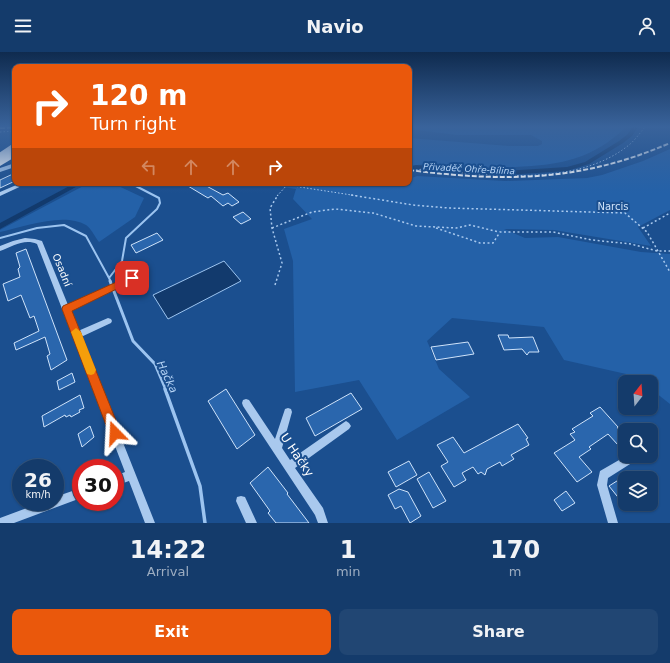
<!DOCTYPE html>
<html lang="en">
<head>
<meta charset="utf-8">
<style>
	body { margin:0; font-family:"DejaVu Sans",sans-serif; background:#214673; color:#f1f3f6; height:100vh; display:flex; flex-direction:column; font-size:15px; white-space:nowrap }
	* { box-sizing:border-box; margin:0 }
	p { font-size:13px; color:#9dadc1 }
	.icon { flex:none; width:22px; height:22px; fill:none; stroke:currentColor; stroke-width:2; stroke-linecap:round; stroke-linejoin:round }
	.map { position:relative; height:471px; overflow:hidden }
	.panel { display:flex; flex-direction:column; background:#143b6b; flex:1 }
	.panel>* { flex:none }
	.hud { position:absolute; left:12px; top:12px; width:400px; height:122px; border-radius:8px; box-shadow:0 1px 3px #0004,0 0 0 1px #33557e; background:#ea580c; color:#fff; overflow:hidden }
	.needle { width:26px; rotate:17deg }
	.controls { position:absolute; left:618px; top:323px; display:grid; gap:8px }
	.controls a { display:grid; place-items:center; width:40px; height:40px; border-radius:8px; background:#143b6b; box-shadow:0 1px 3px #0004,0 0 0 1px #33557e; font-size:20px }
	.speed { position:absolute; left:12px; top:407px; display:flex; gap:8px; font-size:20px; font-weight:700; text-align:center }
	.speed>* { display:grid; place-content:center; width:52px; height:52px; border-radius:50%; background:#143b6b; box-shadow:0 1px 3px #0004,0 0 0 1px #33557e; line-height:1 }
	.speed small { font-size:10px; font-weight:400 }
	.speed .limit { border:6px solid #d22; background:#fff; color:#111 }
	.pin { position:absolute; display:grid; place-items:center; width:34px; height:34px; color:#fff; margin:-17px; border-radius:8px; box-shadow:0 2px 6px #0006 }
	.me { position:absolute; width:44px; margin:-22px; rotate:339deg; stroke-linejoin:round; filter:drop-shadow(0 0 3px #0008) }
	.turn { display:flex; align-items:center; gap:14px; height:84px; padding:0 12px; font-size:18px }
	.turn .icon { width:52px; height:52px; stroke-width:2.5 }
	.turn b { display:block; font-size:28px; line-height:34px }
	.lanes { display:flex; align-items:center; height:38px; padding:0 12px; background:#0003; justify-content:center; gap:20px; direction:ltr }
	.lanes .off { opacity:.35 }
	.eta { display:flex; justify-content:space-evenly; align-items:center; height:68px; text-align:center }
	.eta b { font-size:24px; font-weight:700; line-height:28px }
	.primary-button { display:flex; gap:8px; margin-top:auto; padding:8px 12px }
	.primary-button a { flex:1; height:46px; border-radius:8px; background:#ea580c; color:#fff; font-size:16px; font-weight:700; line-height:46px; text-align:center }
	.primary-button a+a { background:#214673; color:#f1f3f6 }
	header { display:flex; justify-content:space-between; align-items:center; height:52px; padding:0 12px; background:#143b6b; font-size:18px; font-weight:700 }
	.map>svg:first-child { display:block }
	.green { fill:#2461a8 }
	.water { fill:#123a6d; stroke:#9cc4f0 }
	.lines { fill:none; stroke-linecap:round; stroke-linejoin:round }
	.stream-far2 { stroke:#9cc4f0; stroke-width:2 }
	.stream-far1 { stroke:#9cc4f0; stroke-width:3 }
	.stream { stroke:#9cc4f0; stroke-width:3.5 }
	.canal { fill:#123a6d; fill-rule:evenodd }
	.building { fill:#2a66ad; stroke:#cfe3fa }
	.path-far1 { stroke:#a9c9ee; stroke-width:1; stroke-dasharray:1.5 2; stroke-linecap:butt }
	.path { stroke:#a9c9ee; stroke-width:1.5; stroke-dasharray:2 2.5; stroke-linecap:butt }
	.minor { fill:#a9c9ee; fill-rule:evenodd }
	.highway { fill:#fff; fill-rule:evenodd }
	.rail { stroke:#fff; stroke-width:2; stroke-dasharray:5 2; stroke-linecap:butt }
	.highway-bridge { stroke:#fff; stroke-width:8 }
	.route { fill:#ea580c; stroke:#983908 }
	.slow { fill:#f59e0b }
	.labels { text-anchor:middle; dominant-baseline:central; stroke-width:4; stroke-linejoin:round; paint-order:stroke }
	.far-water-label { font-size:9px; font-style:italic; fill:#b5d3f5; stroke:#1b4f8f }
	.park-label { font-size:10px; fill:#cfe3fa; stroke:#1b4f8f }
	.street-label { font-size:10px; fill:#fff; stroke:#1b4f8f }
	.water-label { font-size:11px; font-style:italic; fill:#b5d3f5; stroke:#1b4f8f }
	.near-street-label { font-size:12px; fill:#fff; stroke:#1b4f8f }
</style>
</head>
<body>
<header><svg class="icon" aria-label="menu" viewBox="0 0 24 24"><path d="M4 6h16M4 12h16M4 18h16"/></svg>Navio<svg class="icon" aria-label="person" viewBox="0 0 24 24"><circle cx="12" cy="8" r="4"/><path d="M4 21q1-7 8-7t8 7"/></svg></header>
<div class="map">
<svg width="670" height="471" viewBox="0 0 670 471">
	<rect width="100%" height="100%" fill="#1b4f8f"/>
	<!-- green -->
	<path class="green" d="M 409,75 L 626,75 C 593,107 561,113 515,115 C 503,115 491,116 479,115 C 455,114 432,110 409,114 L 409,86 L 509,94 L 538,94 L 542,92 L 542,89 L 531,83 L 457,83 L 409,77 Z
		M 670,97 L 670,158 L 638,175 L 651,194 L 554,178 L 504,177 L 525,186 L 558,185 L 641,200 L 670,202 L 670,352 L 651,337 L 651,330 L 642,330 L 635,324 L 564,308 L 544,275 L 452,266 L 427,289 L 439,317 L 470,345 L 397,388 L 359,328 L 295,340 L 293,209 L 284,177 L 312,167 L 293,147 L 296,137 L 282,135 L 283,131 L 409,131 L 409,127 L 417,124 L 505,129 L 587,126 L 602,123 L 643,109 Z
		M 89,131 L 112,131 L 144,146 L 135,165 L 99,190 C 95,185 91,176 86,173 C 63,160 24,175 0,180 L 0,178 Z"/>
	<!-- water -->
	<path class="water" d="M 224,209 L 241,229 L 168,267 L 153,243 Z"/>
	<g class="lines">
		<!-- stream-far2 -->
		<path class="stream-far2" d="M 0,186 L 37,176 L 64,173 L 86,184 L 109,226
			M 111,230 L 109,226 L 122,209 L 126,186 L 157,157 L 160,151 L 159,146 L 130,131"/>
		<!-- stream-far1 -->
		<path class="stream-far1" d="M 110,229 L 133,289 L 155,312 L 166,338"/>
		<!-- stream -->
		<path class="stream" d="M 165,337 L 200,434 L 205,471"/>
		<!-- canal -->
		<path class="canal" d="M 632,75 L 638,75 L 632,84 L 623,91 L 589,112 L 567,119 L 502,123 L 468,122 L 416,117 L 409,119 L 409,115 L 416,113 L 468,118 L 502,119 L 567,115 L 585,110 L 619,89 L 628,82 Z
			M 75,131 L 83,131 L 0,177 L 0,171 Z"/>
	</g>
	<!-- building -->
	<path class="building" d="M 15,121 L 15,129 L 0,136 L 0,128 Z
		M 183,131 L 201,131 L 223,143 L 228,141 L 239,150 L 232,154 L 228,151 L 223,154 L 211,144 L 208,146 Z
		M 243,160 L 251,167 L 241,172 L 233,165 Z
		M 157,181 L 163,188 L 136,201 L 131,193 Z
		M 26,197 L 67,308 L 51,318 L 47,304 L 50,302 L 45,285 L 16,298 L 14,291 L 39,279 L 34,264 L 30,266 L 21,243 L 8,249 L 3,232 L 20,225 L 18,217 L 20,215 L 16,201 Z
		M 498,283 L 508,283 L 509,286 L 533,285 L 539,300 L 529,300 L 527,303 L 522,297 L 504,298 Z
		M 468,290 L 474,302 L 436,308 L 431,295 Z
		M 72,321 L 75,330 L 59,338 L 57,329 Z
		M 226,337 L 255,383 L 237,397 L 208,349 Z
		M 351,341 L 362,357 L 315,384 L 306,366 Z
		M 80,343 L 84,356 L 79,358 L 80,360 L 71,365 L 70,363 L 66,365 L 65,363 L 44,375 L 42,364 Z
		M 600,355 L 618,375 L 617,376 L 625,384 L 625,388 L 618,393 L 608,382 L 589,395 L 591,397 L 579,405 L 592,420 L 577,430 L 554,401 L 575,388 L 570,382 L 575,380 L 572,377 L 593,364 L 590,361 Z
		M 518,372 L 528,386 L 526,387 L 529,393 L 511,403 L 514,407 L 502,414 L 500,410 L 487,417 L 485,423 L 481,420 L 478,422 L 473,415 L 462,421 L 466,428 L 454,435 L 441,414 L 448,410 L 437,393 L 453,385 L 464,401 Z
		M 90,374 L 94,385 L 82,395 L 78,382 Z
		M 409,409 L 417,423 L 396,435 L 388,420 Z
		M 268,415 L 288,441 L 287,442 L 309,471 L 276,471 L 268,461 L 270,459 L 250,431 Z
		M 429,420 L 446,449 L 433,456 L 417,427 Z
		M 620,427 L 625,433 L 625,454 L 609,434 Z
		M 399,437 L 408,440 L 421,464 L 410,471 L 401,454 L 395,457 L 388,443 Z
		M 566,439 L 575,451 L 562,459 L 554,448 Z"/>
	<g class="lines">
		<!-- path-far1 -->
		<path class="path-far1" d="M 0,80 L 15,79
			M 416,118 C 432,115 448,120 464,121 C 518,125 584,129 629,93 C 635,88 640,81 645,75
			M 409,123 L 413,121
			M 277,144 L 287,133 L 358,144"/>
		<!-- path -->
		<path class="path" d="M 351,143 L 413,153 L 449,156 L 625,161 L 647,180 L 670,220
			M 272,176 L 312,160 L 335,157 L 373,161 L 416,174 L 456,176 L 470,173 L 499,180
			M 436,176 L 480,191 L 493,191 L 500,180 L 553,180 L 592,188 L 631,192 L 657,199 L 670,199
			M 643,176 L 670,161
			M 275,233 L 282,211 L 272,176 L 270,156 L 278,143"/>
		<!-- minor -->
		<path class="minor" d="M 15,111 L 15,115 L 0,120 L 0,116 Z
			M 21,131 L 28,131 L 0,144 L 0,140 Z
			M 25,186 L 35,187 L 42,189 L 68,253 L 130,224 L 134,224 L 135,226 L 134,228 L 70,259 L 78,279 L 108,266 L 111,267 L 112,269 L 111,271 L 81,285 L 155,471 L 145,471 L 129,429 L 115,434 L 115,424 L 125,420 L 37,192 C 24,186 12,195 0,199 L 0,194 L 13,189 Z
			M 246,347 L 249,348 L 275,387 L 285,357 L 288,356 L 291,357 L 292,360 L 282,396 L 290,408 L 343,371 L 346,369 L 349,371 L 351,374 L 349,377 L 295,416 L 323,456 L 328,471 L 318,471 L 315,463 L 243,354 L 242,351 L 243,348 Z
			M 626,404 L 640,404 L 638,407 L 608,426 L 607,433 L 618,471 L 608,471 L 597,433 L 600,419 Z
			M 81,436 L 81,446 L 14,471 L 0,471 L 0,466 L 43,450 L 55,450 L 55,445 Z
			M 241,444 L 245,445 L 257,471 L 246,471 L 236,449 L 237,445 Z"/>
		<!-- highway -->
		<path class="highway" d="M 12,99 L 15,99 L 15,105 L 0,114 L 0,107 Z"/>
		<!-- rail -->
		<path class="rail" d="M 0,76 L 15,75
			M 409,118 C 505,130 580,130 670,91"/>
		<!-- highway-bridge -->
		<path class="highway-bridge" d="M 0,105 L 15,95"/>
	</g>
	<!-- sky -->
	<linearGradient id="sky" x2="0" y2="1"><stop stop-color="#0f2b4f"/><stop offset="0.53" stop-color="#39639b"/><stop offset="1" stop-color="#39639b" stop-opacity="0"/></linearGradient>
	<rect width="670" height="141" fill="url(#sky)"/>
	<!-- route -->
	<path class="route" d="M 132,223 L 137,226 L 135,228 L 72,259 L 121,381 L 119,385 L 115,387 L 111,385 L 109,381 L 62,257 L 63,254 Z"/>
	<!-- slow -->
	<path class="slow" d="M 76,276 L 81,280 L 96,318 L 94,322 L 91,323 L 87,322 L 71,280 Z"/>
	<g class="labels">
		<!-- far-water labels -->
		<g class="far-water-label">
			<text transform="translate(469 117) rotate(3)">Přivaděč Ohře-Bílina</text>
		</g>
		<!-- park labels -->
		<g class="park-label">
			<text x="613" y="154">Narcis</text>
		</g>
		<!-- street labels -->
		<g class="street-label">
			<text transform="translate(62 218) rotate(68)">Osadní</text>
		</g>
		<!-- water labels -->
		<g class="water-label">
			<text transform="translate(167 325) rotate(65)">Hačka</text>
		</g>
		<!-- near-street labels -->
		<g class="near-street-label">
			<text transform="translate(297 403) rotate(56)">U Hačky</text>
		</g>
	</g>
</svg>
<div class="controls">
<a><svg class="needle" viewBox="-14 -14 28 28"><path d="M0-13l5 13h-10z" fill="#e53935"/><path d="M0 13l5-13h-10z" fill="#9dadc1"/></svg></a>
<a><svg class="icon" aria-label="search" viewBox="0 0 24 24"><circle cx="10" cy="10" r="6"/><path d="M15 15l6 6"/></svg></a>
<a><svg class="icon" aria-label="layers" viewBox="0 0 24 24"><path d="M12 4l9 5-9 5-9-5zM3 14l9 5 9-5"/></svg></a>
</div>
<div class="speed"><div>26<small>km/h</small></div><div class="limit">30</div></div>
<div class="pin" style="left:132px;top:226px;background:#d93025"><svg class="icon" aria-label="arrive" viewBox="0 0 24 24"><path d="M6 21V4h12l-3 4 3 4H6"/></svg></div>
<svg class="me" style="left:115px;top:381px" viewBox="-20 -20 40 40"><path d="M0-17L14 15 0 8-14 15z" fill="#ea580c" stroke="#fff" stroke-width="4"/></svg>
<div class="hud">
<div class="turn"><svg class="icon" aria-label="right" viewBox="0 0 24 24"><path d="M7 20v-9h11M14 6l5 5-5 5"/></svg><div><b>120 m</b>Turn right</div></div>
<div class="lanes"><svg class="icon off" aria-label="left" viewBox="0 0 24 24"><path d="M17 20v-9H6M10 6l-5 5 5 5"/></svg><svg class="icon off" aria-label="ahead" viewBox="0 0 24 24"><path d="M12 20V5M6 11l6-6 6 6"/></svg><svg class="icon off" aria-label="ahead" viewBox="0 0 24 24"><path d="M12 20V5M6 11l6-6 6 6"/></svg><svg class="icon" aria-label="right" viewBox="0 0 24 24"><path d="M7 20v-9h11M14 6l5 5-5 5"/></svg></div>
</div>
</div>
<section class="panel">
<div class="eta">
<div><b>14:22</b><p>Arrival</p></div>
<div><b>1</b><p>min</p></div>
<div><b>170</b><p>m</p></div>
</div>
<div class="primary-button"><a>Exit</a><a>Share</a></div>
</section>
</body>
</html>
